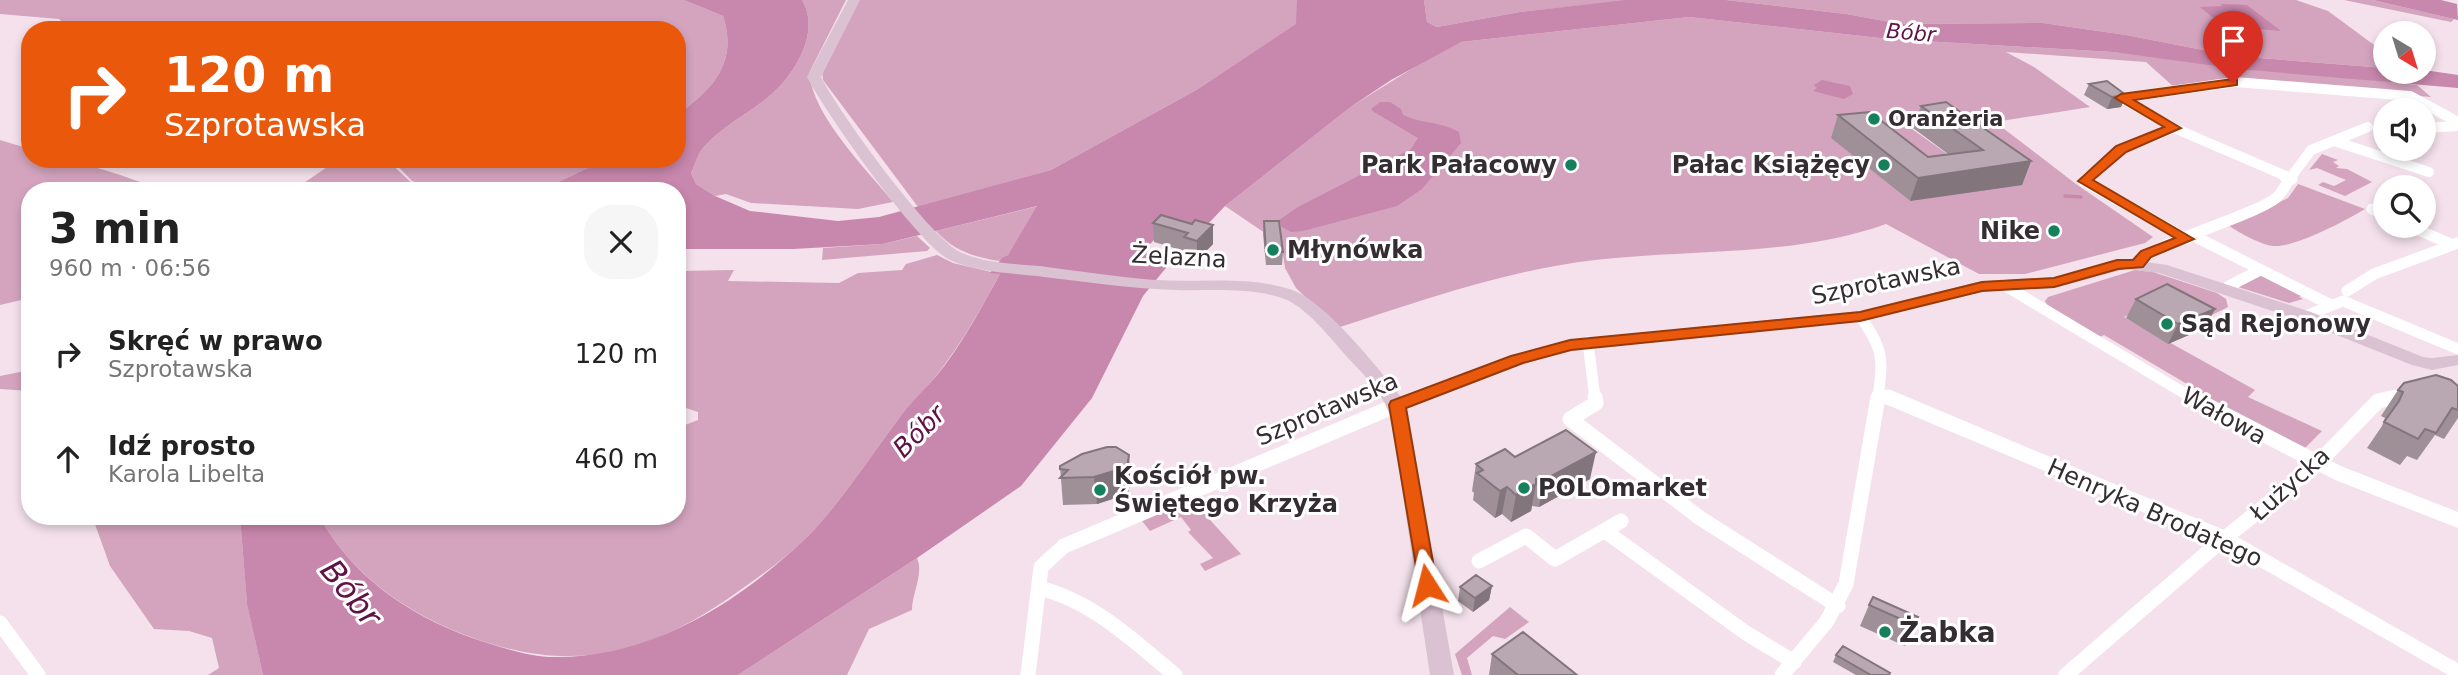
<!DOCTYPE html>
<html lang="pl">
<head>
<meta charset="utf-8">
<style>
	body { margin:0; font-family:"DejaVu Sans",sans-serif; background:#f6f6f6; color:#222; height:100vh; display:flex; flex-direction:column; font-size:26px; white-space:nowrap }
	* { box-sizing:border-box; margin:0 }
	p { font-size:23px; color:#767676 }
	.icon { flex:none; width:38px; height:38px; fill:none; stroke:currentColor; stroke-width:2; stroke-linecap:round; stroke-linejoin:round }
	.map { position:relative; flex:1; overflow:hidden }
	.sheet { position:absolute; left:21px; top:182px; width:665px; height:343px; display:flex; flex-direction:column; background:#fff; border-radius:28px; box-shadow:0 4px 10px #0003 }
	.sheet>* { flex:none }
	.banner { position:absolute; left:21px; top:21px; width:665px; height:147px; border-radius:28px; box-shadow:0 4px 10px #0003; background:#ea580c; color:#fff; overflow:hidden }
	.needle { width:46px; rotate:142deg }
	.controls { position:absolute; left:2373px; top:21px; display:grid; gap:14px }
	.controls a { display:grid; place-items:center; width:63px; height:63px; border-radius:50%; background:#fff; box-shadow:0 4px 10px #0003; font-size:35px }
	.pin { position:absolute; display:grid; place-items:center; width:60px; height:60px; color:#fff; margin:-72px -30px; border-radius:50% 50% 50% 0; rotate:-45deg; box-shadow:0 0 7px #0007 }
	.pin .icon { rotate:45deg }
	.me { position:absolute; width:77px; margin:-38px; rotate:351deg; stroke-linejoin:round; filter:drop-shadow(0 0 5px #0008) }
	.turn { display:flex; align-items:center; gap:24px; height:147px; padding:0 28px; font-size:32px }
	.turn .icon { width:91px; height:91px; stroke-width:2.5 }
	.turn b { display:block; font-size:49px; line-height:60px }
	.round { display:grid; place-items:center; flex:none; width:74px; height:74px; border-radius:28px; background:#f6f6f6 }
	.overview { display:flex; align-items:center; justify-content:space-between; height:119px; padding:0 28px }
	h1 { font-size:42px; font-weight:600; line-height:52px }
	ul { padding:0; list-style:none }
	li { display:flex; align-items:center; gap:21px; height:105px; padding:0 28px }
	li div { flex:1 }
	li b { display:block; font-size:26px }
	li em { font-style:normal }
	.map>svg:first-child { display:block }
	.green { fill:#d4a4be; fill-rule:evenodd }
	.water { fill:#c887ac }
	.lines { fill:none; stroke-linecap:round; stroke-linejoin:round }
	.stream { stroke:#c887ac; stroke-width:3.5 }
	.street-far2 { stroke:#fff; stroke-width:10 }
	.street-far1 { stroke:#fff; stroke-width:11 }
	.street { stroke:#fff; stroke-width:15 }
	.secondary { fill:#dbc2d2; fill-rule:evenodd }
	.wall { fill:#9f9098 }
	.shaded-wall { fill:#82757c }
	.building { fill:#b9a7b1; stroke:#82757c; stroke-width:2 }
	.route { fill:#ea580c; stroke:#983908; stroke-width:2 }
	.poi-dot { fill:#14805c; stroke:#fff; stroke-width:2.5 }
	.labels { text-anchor:middle; dominant-baseline:central; stroke-width:6; stroke-linejoin:round; paint-order:stroke }
	.far-water-label { font-size:21px; font-style:italic; fill:#5f1246; stroke:#fff }
	.far-poi-label { font-size:21px; font-weight:bold; fill:#342d31; stroke:#fff; text-anchor:start }
	.poi-label { font-size:24px; font-weight:bold; fill:#342d31; stroke:#fff; text-anchor:start }
	.street-label { font-size:24px; fill:#342d31; stroke:#fff }
	.water-label { font-size:26px; font-style:italic; fill:#5f1246; stroke:#fff }
	.near-poi-label { font-size:28px; font-weight:bold; fill:#342d31; stroke:#fff; text-anchor:start }
	.near-water-label { font-size:32px; font-style:italic; fill:#5f1246; stroke:#fff }
</style>
</head>
<body>
<div class="map">
<svg width="2458" height="675" viewBox="0 0 2458 675">
	<rect width="100%" height="100%" fill="#f4e1eb"/>
	<!-- green -->
	<path class="green" d="M 0,0 L 684,0 L 723,16 C 738,62 714,88 677,115 L 677,30 L 71,30 L 59,19 L 0,14 Z
		M 802,0 L 846,0 L 809,73 C 814,118 865,167 893,202 L 858,209 L 751,203 L 726,194 L 715,196 L 696,184 L 691,173 C 695,165 697,155 703,148 C 724,123 756,111 779,87 C 800,65 819,28 802,0 Z
		M 856,0 L 1297,0 L 1297,24 L 1198,89 L 1051,170 L 918,207 L 823,80 L 822,70 Z
		M 1424,0 L 1633,0 L 1520,12 L 1437,27 L 1427,22 Z
		M 1726,0 L 2296,0 L 2328,11 L 2385,53 L 2385,68 L 2234,56 L 2126,35 L 2043,23 L 1901,24 L 1846,14 Z
		M 2344,0 L 2373,0 L 2454,19 L 2451,22 Z
		M 1689,17 L 1889,39 L 2113,52 L 2417,85 L 2431,97 L 2242,82 L 2175,88 L 2146,62 L 2006,52 L 2034,67 L 2090,107 L 1995,122 L 2076,184 L 2153,237 L 2145,243 L 2025,274 L 1979,274 L 1886,224 C 1794,257 1691,249 1595,260 C 1507,270 1420,301 1337,328 L 1296,288 L 1285,268 L 1280,234 L 1265,233 L 1225,206 L 1352,106 L 1445,48 L 1461,42 ZM 1938,125 L 2021,184 L 1910,201 L 1832,138 L 1974,173 L 1912,129 Z
		M 0,140 L 30,149 L 30,159 C 81,159 116,173 164,191 L 30,191 L 30,298 L 0,305 Z
		M 2322,154 L 2338,160 L 2333,162 L 2339,166 L 2336,168 L 2347,169 L 2372,182 L 2345,196 L 2318,185 L 2323,182 L 2334,186 L 2346,180 L 2317,168 L 2309,170 Z
		M 339,159 L 386,159 L 416,187 L 412,191 L 292,191 Z
		M 391,159 L 607,159 L 539,191 L 450,191 L 412,181 Z
		M 2298,184 L 2365,209 C 2347,220 2294,248 2274,246 C 2261,245 2240,233 2229,226 L 2288,198 Z
		M 1038,206 L 1008,255 L 999,261 C 974,257 954,251 936,231 Z
		M 917,236 L 930,248 L 927,251 L 822,260 L 823,248 L 883,244 Z
		M 937,255 L 953,263 L 1000,274 C 983,305 966,336 945,364 C 931,384 912,401 897,421 C 869,458 840,505 806,538 C 785,559 760,576 736,593 C 648,655 576,674 473,638 C 409,615 352,576 319,516 L 677,516 L 677,428 L 698,420 L 698,412 L 677,405 L 677,271 L 734,270 L 728,281 L 839,283 L 858,273 L 902,270 L 906,264 Z
		M 2135,270 L 2153,272 L 2217,293 L 2226,299 L 2228,307 L 2198,322 L 2158,301 L 2124,317 L 2255,390 L 2248,397 L 2322,431 L 2304,449 L 2207,402 L 2209,397 L 2104,335 L 2098,338 L 2049,308 L 2045,301 L 2048,297 Z
		M 2261,274 L 2303,295 L 2299,297 L 2303,299 L 2289,303 L 2235,286 Z
		M 30,370 L 30,391 L 0,389 L 0,376 Z
		M 1192,500 L 1241,554 L 1205,571 L 1200,564 L 1213,558 L 1188,532 L 1191,530 L 1181,517 L 1150,531 L 1142,521 Z
		M 92,516 L 240,516 L 247,603 L 263,675 L 208,675 L 219,668 L 212,638 L 189,631 L 154,629 L 110,566 Z
		M 917,558 C 924,574 912,593 912,610 L 869,629 L 847,675 L 738,675 Z
		M 1510,607 L 1529,622 L 1505,639 L 1493,636 L 1467,658 L 1472,675 L 1462,675 L 1455,654 Z"/>
	<!-- water -->
	<path class="water" d="M 684,0 L 802,0 C 819,28 800,65 779,87 C 756,111 724,123 703,148 C 697,155 695,165 691,173 L 696,184 L 715,196 L 750,211 L 838,221 L 879,217 L 1051,170 L 1198,89 L 1296,24 L 1297,0 L 1424,0 L 1427,22 L 1437,27 L 1520,12 L 1626,0 L 1726,0 L 1846,14 L 1901,24 L 2043,23 L 2126,35 L 2234,56 L 2385,68 L 2385,72 L 2424,70 L 2458,75 L 2458,88 L 2238,69 L 2113,52 L 1889,39 L 1689,17 L 1461,42 L 1391,80 L 1352,106 L 1225,206 L 1192,241 L 1154,240 L 1145,249 L 1174,258 L 1143,296 L 1092,398 L 1021,486 L 917,558 L 738,675 L 263,675 L 247,604 L 240,516 L 319,516 C 352,576 408,615 472,638 C 498,646 527,657 554,657 C 651,658 738,603 806,538 C 838,507 870,457 897,421 C 911,401 930,385 945,365 C 966,337 983,305 1000,274 L 990,273 L 1002,258 L 1008,255 L 1037,206 L 883,244 L 793,249 L 677,249 L 677,191 L 539,191 L 607,159 L 677,159 L 677,115 C 714,88 738,62 723,16 Z
		M 2373,0 L 2441,0 L 2457,4 L 2458,20 Z
		M 2221,4 L 2247,5 L 2281,31 L 2223,26 L 2200,7 L 2222,6 Z
		M 1822,80 L 1850,86 L 1853,94 L 1844,99 L 1813,91 L 1817,88 L 1814,85 Z
		M 1380,102 L 1390,102 L 1401,109 L 1403,115 C 1422,124 1440,121 1459,132 L 1461,143 L 1422,189 L 1397,206 L 1303,231 L 1291,232 L 1282,227 L 1279,220 L 1298,207 L 1411,149 L 1418,138 L 1374,112 L 1371,109 Z"/>
	<g class="lines">
		<!-- stream -->
		<path class="stream" d="M 2065,196 L 2081,197"/>
		<!-- street-far2 -->
		<path class="street-far2" d="M 2425,128 L 2458,126
			M 2334,141 L 2429,172
			M 2088,177 L 2121,149 L 2174,128
			M 2288,177 L 2174,128 L 2121,98 L 2235,82 L 2410,96 L 2458,122
			M 2291,177 L 2311,150 L 2368,127"/>
		<!-- street-far1 -->
		<path class="street-far1" d="M 2090,176 L 2084,181 L 2187,239
			M 2284,176 L 2292,179
			M 2372,209 L 2385,215
			M 2409,226 L 2453,245
			M 2194,236 L 2329,304
			M 2138,264 C 2146,245 2252,217 2276,198 C 2282,193 2287,182 2292,176
			M 2004,285 L 2194,399
			M 2229,286 L 2260,270
			M 2347,291 L 2374,274 L 2458,243
			M 1860,316 C 1884,351 1883,357 1878,399
			M 2305,316 L 2343,301 L 2458,349
			M 1588,342 L 1595,399
			M 1879,393 L 1893,399
			M 2388,399 L 2409,394"/>
		<!-- street -->
		<path class="street" d="M 1595,397 L 1596,403 L 1570,419 L 1700,518 L 1838,606
			M 1888,397 L 2226,539 L 2458,672
			M 2191,397 L 2338,473 L 2458,520
			M 1605,531 L 1746,633 L 1794,662
			M 1479,561 L 1526,536 L 1555,559 L 1621,521
			M 1039,588 C 1091,600 1135,642 1175,675
			M 0,623 L 38,675
			M 1028,675 L 1041,567 L 1064,546 L 1397,405
			M 1782,675 L 1827,621 L 1846,584 L 1878,397
			M 2066,675 L 2215,546 L 2316,465 L 2378,401 L 2396,397"/>
		<!-- secondary -->
		<path class="secondary" d="M 848,0 L 860,0 L 821,77 C 838,111 931,240 962,253 C 985,263 1015,264 1040,266 C 1078,271 1117,277 1155,280 C 1200,283 1249,275 1292,290 C 1325,301 1379,369 1401,397 L 1511,356 L 1570,340 L 1860,311 L 1982,281 L 2054,278 L 2125,259 L 2167,265 L 2311,312 L 2423,357 L 2432,358 L 2458,355 L 2458,365 L 2432,370 L 2412,365 L 2299,320 L 2159,273 L 2125,269 L 2055,288 L 1982,291 L 1860,321 L 1571,350 L 1523,364 L 1407,408 L 1454,675 L 1430,675 L 1392,423 C 1386,396 1367,378 1348,358 C 1331,339 1306,306 1282,298 C 1249,287 1210,291 1176,290 C 1132,289 1088,282 1044,277 C 1014,273 978,273 950,260 C 918,245 825,112 807,77 Z"/>
	</g>
	<!-- wall -->
	<path class="wall" d="M 2089,84 L 2126,95 L 2121,107 L 2107,109 L 2084,95 Z
		M 1921,106 L 2031,161 L 2022,185 L 1910,201 L 1831,138 L 1838,115 L 1928,157 L 1948,154 L 1913,128 Z
		M 1264,221 L 1283,252 L 1282,265 L 1266,265 L 1263,234 Z
		M 1153,223 L 1213,225 L 1213,244 L 1197,260 L 1184,256 L 1184,251 L 1154,242 Z
		M 2136,299 L 2205,328 L 2168,344 L 2126,318 Z
		M 2458,386 L 2458,418 L 2444,439 L 2435,435 L 2417,460 L 2407,456 L 2400,465 L 2367,448 L 2382,426 L 2385,418 L 2381,416 L 2398,390 Z
		M 1129,455 L 1130,482 L 1128,494 L 1097,504 L 1063,505 L 1060,466 Z
		M 1515,457 L 1590,479 L 1539,507 L 1532,506 L 1531,511 L 1511,522 L 1502,514 L 1495,518 L 1473,500 L 1474,493 L 1472,491 L 1476,464 Z
		M 1492,586 L 1489,600 L 1473,612 L 1458,601 L 1460,587 Z
		M 1869,605 L 1918,617 L 1905,646 L 1860,626 Z
		M 1492,654 L 1577,675 L 1489,675 Z
		M 1836,655 L 1890,675 L 1856,675 L 1833,662 Z"/>
	<!-- shaded-wall -->
	<path class="shaded-wall" d="M 2126,95 L 2121,107 L 2107,109 L 2112,97 Z
		M 2031,161 L 2022,185 L 1910,201 L 1918,178 Z
		M 1213,225 L 1213,244 L 1197,260 L 1197,241 Z
		M 2215,309 L 2205,328 L 2168,344 L 2178,324 Z
		M 1596,452 L 1590,479 L 1539,507 L 1544,480 Z
		M 1129,455 L 1130,482 L 1128,494 L 1097,504 L 1094,477 Z
		M 1536,484 L 1531,511 L 1511,522 L 1516,495 Z
		M 1507,487 L 1502,514 L 1495,518 L 1500,491 Z
		M 1492,586 L 1489,600 L 1473,612 L 1475,598 Z"/>
	<!-- building -->
	<path class="building" d="M 2107,81 L 2126,95 L 2112,97 L 2089,84 Z
		M 1946,102 L 2031,161 L 1918,178 L 1838,115 L 1870,112 L 1928,157 L 1983,150 L 1921,106 Z
		M 1161,215 L 1192,224 L 1195,220 L 1213,225 L 1197,241 L 1184,237 L 1188,233 L 1153,223 Z
		M 1264,221 L 1279,221 L 1283,252 L 1266,253 Z
		M 2167,284 L 2215,309 L 2178,324 L 2136,299 Z
		M 2436,375 L 2451,380 L 2458,386 L 2458,410 L 2452,408 L 2436,433 L 2425,429 L 2418,439 L 2384,422 L 2399,401 L 2403,392 L 2398,390 L 2404,383 Z
		M 1566,430 L 1596,452 L 1544,480 L 1536,479 L 1536,484 L 1516,495 L 1507,487 L 1500,491 L 1477,473 L 1483,470 L 1476,464 L 1505,449 L 1515,457 Z
		M 1107,447 L 1116,447 L 1129,455 L 1127,467 L 1094,477 L 1060,478 L 1068,470 L 1060,469 L 1060,466 L 1082,454 Z
		M 1476,575 L 1492,586 L 1475,598 L 1460,587 Z
		M 1873,597 L 1918,617 L 1914,625 L 1869,605 Z
		M 1523,632 L 1577,675 L 1518,675 L 1492,654 Z
		M 1843,646 L 1890,673 L 1889,675 L 1871,675 L 1836,655 Z"/>
	<!-- route -->
	<path class="route" d="M 2233,79 L 2237,80 L 2237,85 L 2134,100 L 2181,128 L 2126,152 L 2093,180 L 2194,239 L 2151,257 L 2143,267 L 2118,269 L 2054,287 L 1982,291 L 1860,321 L 1571,350 L 1523,363 L 1406,408 L 1437,585 L 1434,590 L 1420,590 L 1389,405 L 1391,401 L 1511,356 L 1570,340 L 1860,312 L 1982,282 L 2054,278 L 2117,260 L 2133,260 L 2141,251 L 2175,238 L 2078,181 L 2116,146 L 2164,127 L 2115,98 L 2121,94 Z"/>
	<!-- markers -->
	<g class="poi-dot">
		<circle cx="1874" cy="119" r="7"/>
		<circle cx="1571" cy="165" r="7"/>
		<circle cx="1884" cy="165" r="7"/>
		<circle cx="2054" cy="231" r="7"/>
		<circle cx="1273" cy="250" r="7"/>
		<circle cx="2167" cy="324" r="7"/>
		<circle cx="1524" cy="488" r="7"/>
		<circle cx="1100" cy="490" r="7"/>
		<circle cx="1885" cy="632" r="7"/>
	</g>
	<g class="labels">
		<!-- far-water labels -->
		<g class="far-water-label">
			<text transform="translate(1911 33) rotate(5)">Bóbr</text>
		</g>
		<!-- far-poi labels -->
		<g class="far-poi-label">
			<text x="1888" y="119">Oranżeria</text>
		</g>
		<!-- poi labels -->
		<g class="poi-label">
			<text x="1557" y="165" text-anchor="end">Park Pałacowy</text>
			<text x="1870" y="165" text-anchor="end">Pałac Książęcy</text>
			<text x="2040" y="231" text-anchor="end">Nike</text>
			<text x="1287" y="250">Młynówka</text>
			<text x="2181" y="324">Sąd Rejonowy</text>
			<text x="1114" y="476">Kościół pw.<tspan x="1114" dy="28">Świętego Krzyża</tspan></text>
			<text x="1538" y="488">POLOmarket</text>
		</g>
		<!-- street labels -->
		<g class="street-label">
			<text transform="translate(1179 257) rotate(3)">Żelazna</text>
			<text transform="translate(1886 281) rotate(-12)">Szprotawska</text>
			<text transform="translate(1327 409) rotate(-23)">Szprotawska</text>
			<text transform="translate(2224 416) rotate(29)">Wałowa</text>
			<text transform="translate(2290 484) rotate(-42)">Łużycka</text>
			<text transform="translate(2155 513) rotate(24)">Henryka Brodatego</text>
		</g>
		<!-- water labels -->
		<g class="water-label">
			<text transform="translate(919 431) rotate(-45)">Bóbr</text>
		</g>
		<!-- near-poi labels -->
		<g class="near-poi-label">
			<text x="1899" y="632">Żabka</text>
		</g>
		<!-- near-water labels -->
		<g class="near-water-label">
			<text transform="translate(351 593) rotate(51)">Bóbr</text>
		</g>
	</g>
</svg>
<div class="controls">
<a><svg class="needle" viewBox="-14 -14 28 28"><path d="M0-13l5 13h-10z" fill="#e53935"/><path d="M0 13l5-13h-10z" fill="#767676"/></svg></a>
<a><svg class="icon" aria-label="sound" viewBox="0 0 24 24"><path d="M4 9h4l5-4v14l-5-4H4zM17 9q2 3 0 6"/></svg></a>
<a><svg class="icon" aria-label="search" viewBox="0 0 24 24"><circle cx="10" cy="10" r="6"/><path d="M15 15l6 6"/></svg></a>
</div>
<div class="pin" style="left:2233px;top:83px;background:#d93025"><svg class="icon" aria-label="arrive" viewBox="0 0 24 24"><path d="M6 21V4h12l-3 4 3 4H6"/></svg></div>
<svg class="me" style="left:1427px;top:585px" viewBox="-20 -20 40 40"><path d="M0-17L14 15 0 8-14 15z" fill="#ea580c" stroke="#fff" stroke-width="4"/></svg>
<div class="banner">
<div class="turn"><svg class="icon" aria-label="right" viewBox="0 0 24 24"><path d="M7 20v-9h11M14 6l5 5-5 5"/></svg><div><b>120 m</b>Szprotawska</div></div>
</div>
<section class="sheet">
<div class="overview"><div><h1>3 min</h1><p>960 m · 06:56</p></div><a class="round"><svg class="icon" aria-label="close" viewBox="0 0 24 24"><path d="M6 6l12 12M18 6L6 18"/></svg></a></div>
<ul>
<li><svg class="icon" aria-label="right" viewBox="0 0 24 24"><path d="M7 20v-9h11M14 6l5 5-5 5"/></svg><div><b>Skręć w prawo</b><p>Szprotawska</p></div><em>120 m</em></li>
<li><svg class="icon" aria-label="ahead" viewBox="0 0 24 24"><path d="M12 20V5M6 11l6-6 6 6"/></svg><div><b>Idź prosto</b><p>Karola Libelta</p></div><em>460 m</em></li>
</ul>
</section>
</div>
</body>
</html>
